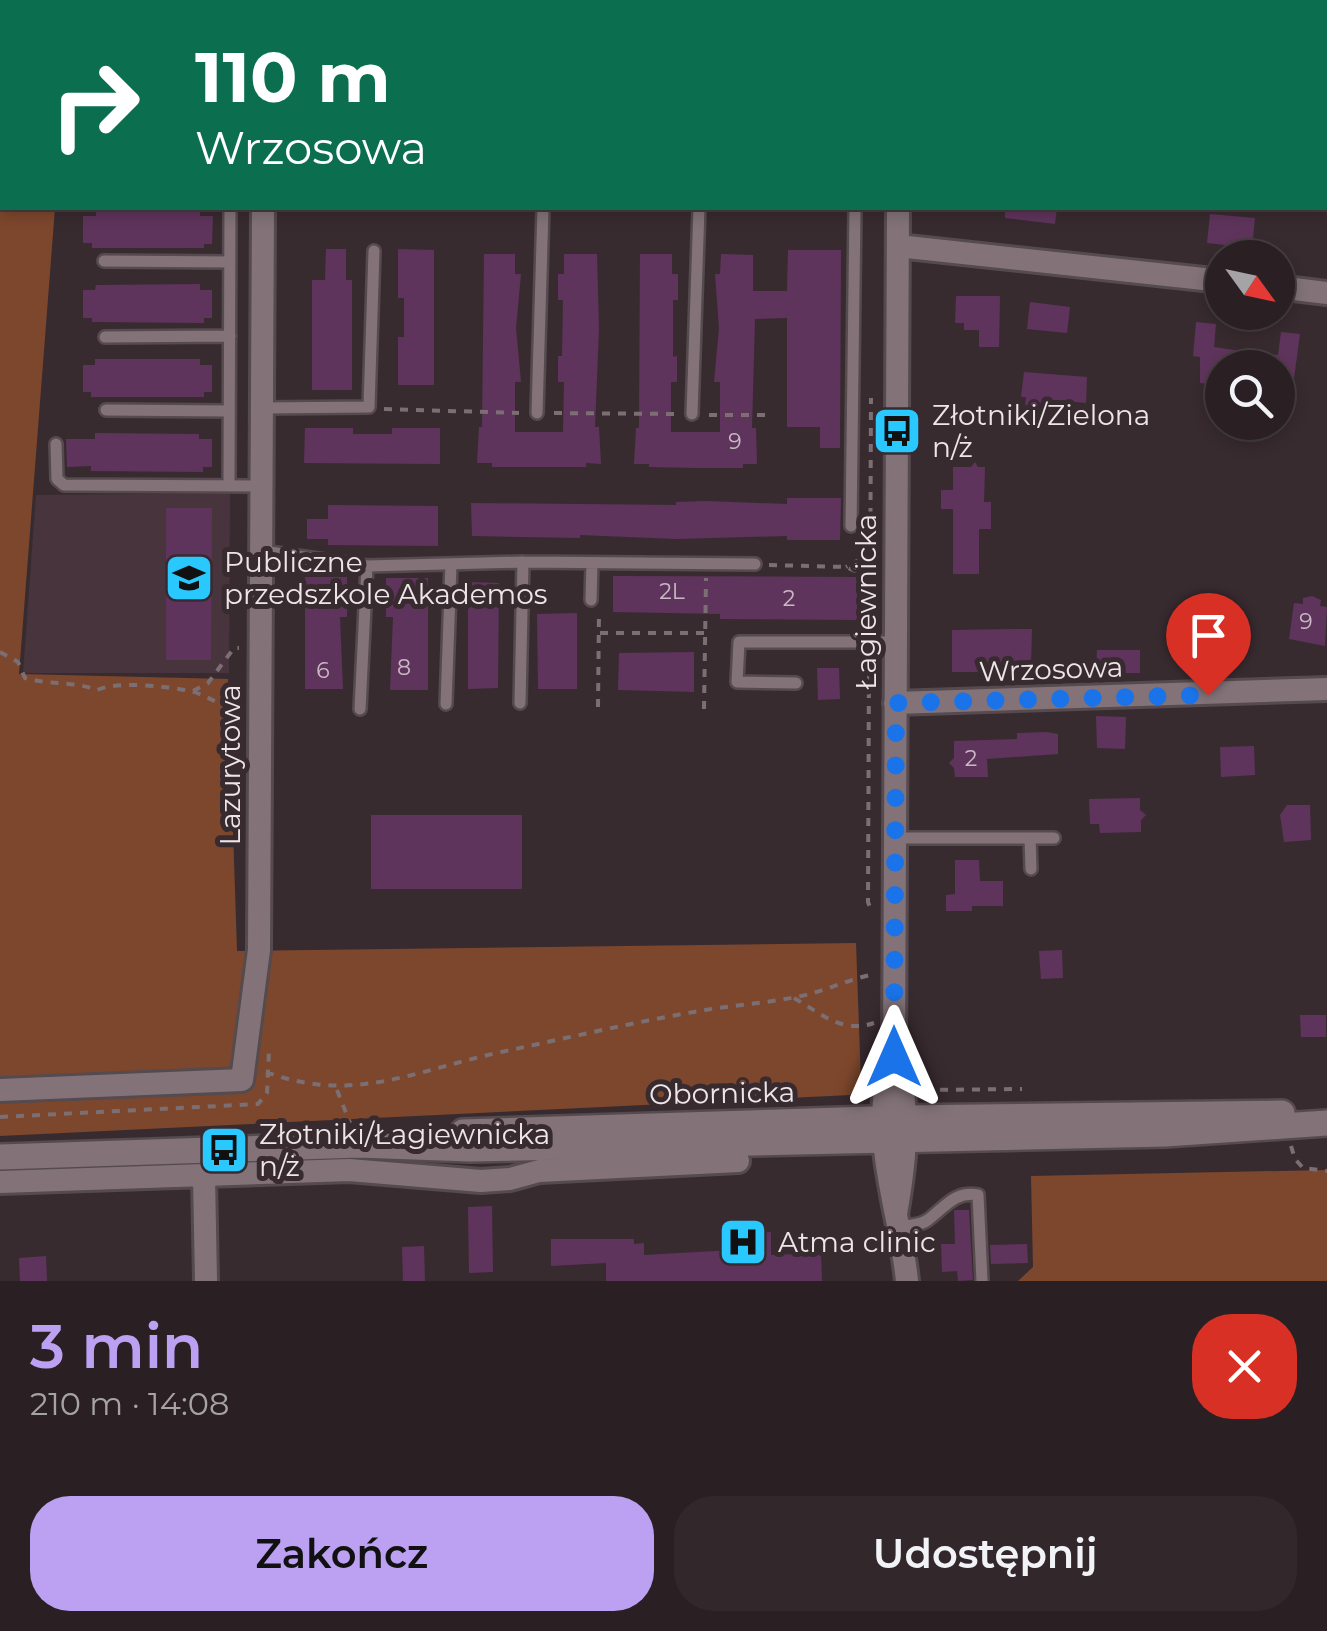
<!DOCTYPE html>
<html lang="pl">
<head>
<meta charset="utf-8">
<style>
	body { margin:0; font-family:Montserrat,sans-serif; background:#32282c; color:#f1f3f6; height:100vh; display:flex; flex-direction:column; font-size:38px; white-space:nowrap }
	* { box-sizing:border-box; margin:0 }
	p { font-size:32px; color:#a5a3a6 }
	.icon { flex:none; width:55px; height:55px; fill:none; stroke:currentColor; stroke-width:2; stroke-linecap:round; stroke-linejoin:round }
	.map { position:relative; height:1281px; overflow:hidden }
	.panel { display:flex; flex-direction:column; background:#2a2024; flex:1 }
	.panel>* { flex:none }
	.banner { position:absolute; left:0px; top:0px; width:1328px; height:210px; box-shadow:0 5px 15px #0003,0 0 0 2px #463e41; background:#0b6e4f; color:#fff; overflow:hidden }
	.needle { width:65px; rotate:123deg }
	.buttons { position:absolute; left:1205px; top:240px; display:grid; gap:20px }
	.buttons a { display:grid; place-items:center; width:90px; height:90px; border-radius:50%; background:#2a2024; box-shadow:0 5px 15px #0003,0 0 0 2px #463e41; font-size:50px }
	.pin { position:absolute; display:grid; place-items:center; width:85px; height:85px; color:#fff; margin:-102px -42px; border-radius:50% 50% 50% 0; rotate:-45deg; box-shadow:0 0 10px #0007 }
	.pin .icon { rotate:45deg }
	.me { position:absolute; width:110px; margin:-55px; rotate:0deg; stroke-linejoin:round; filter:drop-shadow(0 0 8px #0008) }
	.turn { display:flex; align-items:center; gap:35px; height:210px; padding:0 30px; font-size:45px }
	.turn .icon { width:130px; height:130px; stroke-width:2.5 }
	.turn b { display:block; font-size:70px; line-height:85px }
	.round { display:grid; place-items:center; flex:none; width:105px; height:105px; border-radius:40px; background:#32282c }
	.summary { display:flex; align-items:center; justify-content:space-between; height:170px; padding:0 30px }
	h1 { font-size:60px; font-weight:600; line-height:75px; color:#bca0f2 }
	.cta { display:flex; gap:20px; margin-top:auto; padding:20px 30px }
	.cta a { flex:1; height:115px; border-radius:40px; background:#bca0f2; color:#111; font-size:40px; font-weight:600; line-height:115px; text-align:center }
	.cta a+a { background:#32282c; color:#f1f3f6 }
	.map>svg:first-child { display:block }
	.built { fill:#47343c }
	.green { fill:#7d472d }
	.building { fill:#5f345c }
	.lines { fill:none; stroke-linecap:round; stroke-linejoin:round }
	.lane-casing { stroke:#554a4e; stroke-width:16 }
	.street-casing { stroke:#554a4e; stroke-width:28 }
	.secondary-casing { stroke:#554a4e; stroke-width:30 }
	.path { stroke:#7b6f74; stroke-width:4; stroke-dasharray:8 8; stroke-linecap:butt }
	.lane { stroke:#837379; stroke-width:11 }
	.street { stroke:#837379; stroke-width:22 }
	.secondary { stroke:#837379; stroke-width:25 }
	.route { stroke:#1a73e8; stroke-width:18; stroke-dasharray:0 32.4 }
	.labels { text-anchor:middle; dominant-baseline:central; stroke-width:10; stroke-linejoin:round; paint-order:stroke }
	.number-label { font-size:22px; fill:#cab9c5 }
	.poi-label { font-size:28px; fill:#eee5e8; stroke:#382b30; text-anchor:start }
	.street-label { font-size:28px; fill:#eee5e8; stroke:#382b30 }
</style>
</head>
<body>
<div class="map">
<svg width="1327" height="1281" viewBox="0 0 1327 1281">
	<rect width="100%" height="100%" fill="#382b30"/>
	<!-- built -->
	<path class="built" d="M 230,493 L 229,673 L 23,673 L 36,495 Z"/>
	<!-- green -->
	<path class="green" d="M 0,0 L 71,0 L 2,2 L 2,208 L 55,208 L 19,674 L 228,679 L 237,951 L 856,943 L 861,1083 L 850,1095 L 0,1136 Z
		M 297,0 L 867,0 L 297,2 Z
		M 1327,1170 L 1327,1281 L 1018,1281 L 1033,1267 L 1031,1176 Z"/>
	<!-- building -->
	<path class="building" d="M 1005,208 L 1057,208 L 1055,224 L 1005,218 Z
		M 96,210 L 200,210 L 200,216 L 213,216 L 212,244 L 204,244 L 204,248 L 92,248 L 92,243 L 83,243 L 83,216 L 96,216 Z
		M 1210,214 L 1255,218 L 1252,248 L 1207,243 Z
		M 326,249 L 346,249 L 346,280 L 352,280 L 352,390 L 312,390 L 312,280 L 325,280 Z
		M 398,249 L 434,250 L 434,385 L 398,385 L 398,337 L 404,337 L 404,298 L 398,298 Z
		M 788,250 L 841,250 L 840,448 L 820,448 L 820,427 L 787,427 L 787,318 L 755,319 L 752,428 L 756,428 L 757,464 L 743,464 L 743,468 L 696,468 L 649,467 L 649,464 L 634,464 L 636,428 L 639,428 L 640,254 L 672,254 L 672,274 L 678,274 L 678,300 L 673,300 L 673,357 L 677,356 L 677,382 L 671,382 L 671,432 L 720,432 L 720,382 L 714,382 L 719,328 L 715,274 L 720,274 L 721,254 L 753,255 L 753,291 L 787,291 Z
		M 484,254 L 515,254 L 515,274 L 521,274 L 516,328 L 521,382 L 515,382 L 515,432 L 563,432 L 564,382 L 558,382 L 558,356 L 562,356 L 563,300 L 558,300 L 558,274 L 564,274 L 564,254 L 597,254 L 599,329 L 595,427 L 599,427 L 601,464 L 586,463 L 586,467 L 492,467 L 492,463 L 477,463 L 479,427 L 482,427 Z
		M 200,284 L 200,290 L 212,290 L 212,318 L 204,318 L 204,323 L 92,322 L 92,318 L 83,318 L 83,290 L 95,290 L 96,285 Z
		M 956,296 L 1000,296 L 999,347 L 979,347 L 979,330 L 964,330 L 964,323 L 955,323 Z
		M 1030,302 L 1070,307 L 1067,333 L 1027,329 Z
		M 1196,322 L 1216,324 L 1214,347 L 1234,350 L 1278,355 L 1281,332 L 1300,334 L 1289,415 L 1278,415 L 1278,368 L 1222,368 L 1222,385 L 1200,383 L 1200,357 L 1193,356 Z
		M 95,359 L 200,359 L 200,365 L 212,365 L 212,392 L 204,392 L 204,397 L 91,397 L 91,392 L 83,392 L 83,365 L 95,365 Z
		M 1024,372 L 1087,377 L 1086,403 L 1052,400 L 1051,410 L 1025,407 L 1026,397 L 1021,397 Z
		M 305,428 L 353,428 L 353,434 L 392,434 L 392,428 L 440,428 L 440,464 L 304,463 Z
		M 95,433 L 199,434 L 199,439 L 212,439 L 212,467 L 203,467 L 203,472 L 91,471 L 91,466 L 67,467 L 66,439 L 95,439 Z
		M 975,462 L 978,467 L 985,467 L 984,502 L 991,502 L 991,529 L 979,529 L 979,574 L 953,574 L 953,509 L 941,509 L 941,490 L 953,490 L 953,467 L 971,467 Z
		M 787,498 L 841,498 L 840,540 L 787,540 L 787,536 L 676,539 L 580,535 L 580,538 L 472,536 L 471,503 L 676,505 L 676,502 L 706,501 L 787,504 Z
		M 328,505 L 438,506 L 438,546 L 328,545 L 328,539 L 307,539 L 307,519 L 328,519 Z
		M 166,508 L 212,508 L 211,660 L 166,660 Z
		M 613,576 L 857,577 L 857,620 L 720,619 L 720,614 L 613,612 Z
		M 305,577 L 347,577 L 347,617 L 340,617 L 343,689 L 305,689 Z
		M 386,578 L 428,578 L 428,690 L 390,690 L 393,617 L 386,617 Z
		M 468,582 L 499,583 L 498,688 L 468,689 Z
		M 1312,596 L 1321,600 L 1320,606 L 1327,607 L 1325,646 L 1289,639 L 1294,603 L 1303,604 L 1303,598 Z
		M 577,613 L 577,689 L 538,689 L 537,614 Z
		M 1201,625 L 1220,625 L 1220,632 L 1231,632 L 1231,658 L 1203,660 L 1171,657 L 1171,634 L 1201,632 Z
		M 1015,629 L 1032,629 L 1031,665 L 984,664 L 984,672 L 952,672 L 952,630 Z
		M 1097,650 L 1140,650 L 1140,673 L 1096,673 Z
		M 694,652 L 694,692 L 618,690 L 619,653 Z
		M 817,668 L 839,668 L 840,699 L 818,700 Z
		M 1096,716 L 1126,717 L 1125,749 L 1097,748 Z
		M 1046,732 L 1058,734 L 1058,754 L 987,759 L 988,777 L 955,777 L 954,768 L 949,763 L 954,758 L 954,741 L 1017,739 L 1017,733 Z
		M 1254,746 L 1255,775 L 1221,777 L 1220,747 Z
		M 1140,798 L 1140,810 L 1146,815 L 1141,820 L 1141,832 L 1100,833 L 1099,824 L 1090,824 L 1089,799 Z
		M 1287,805 L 1310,805 L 1311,840 L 1284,842 L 1280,815 Z
		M 371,815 L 522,815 L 522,889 L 371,889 Z
		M 955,860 L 979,860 L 980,881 L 1003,881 L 1003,906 L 972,906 L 972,911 L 946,911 L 946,895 L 955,894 Z
		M 1062,950 L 1063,978 L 1041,979 L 1039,951 Z
		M 1300,1015 L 1326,1015 L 1326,1037 L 1301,1037 Z
		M 492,1206 L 493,1272 L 469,1273 L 468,1207 Z
		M 954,1210 L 969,1210 L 973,1280 L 958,1281 L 957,1271 L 942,1272 L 941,1244 L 955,1244 Z
		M 771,1232 L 771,1255 L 821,1253 L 822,1281 L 606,1281 L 606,1263 L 551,1266 L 551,1239 L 634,1239 L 634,1244 L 644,1243 L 644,1255 L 733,1250 L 733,1235 Z
		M 1027,1244 L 1028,1263 L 991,1264 L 990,1245 Z
		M 424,1246 L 425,1281 L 403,1281 L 402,1247 Z
		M 46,1256 L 47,1281 L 20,1281 L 19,1258 Z"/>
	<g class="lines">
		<!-- lane casing -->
		<g class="lane-casing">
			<path id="lane" d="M 153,0 L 153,2
				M 231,2 L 231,0
				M 104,261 L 230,262
				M 105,337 L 230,336
				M 261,408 L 369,407 L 374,251
				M 106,410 L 229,411
				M 537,413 L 543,208
				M 692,414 L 699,208
				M 56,444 L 57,479 L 64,485 L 261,486
				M 229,485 L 230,208
				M 851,526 L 855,208
				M 262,551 L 367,566 L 523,562 L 755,564
				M 591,600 L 592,563
				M 796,683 L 737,682 L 739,642 L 896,642
				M 520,703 L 523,562
				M 446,704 L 451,564
				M 360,709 L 367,566
				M 895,838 L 1054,838
				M 1030,838 L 1031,869
				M 898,1227 C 908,1225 921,1226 929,1219 C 946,1206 955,1191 978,1195 L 982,1281"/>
		</g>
		<!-- street casing -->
		<g class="street-casing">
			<path id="street" d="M 262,2 L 262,0
				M 899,2 L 899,0
				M 898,246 L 1222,281
				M 1278,287 L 1327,293
				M 895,703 L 1327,689
				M 894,1057 C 866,1129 900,1208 907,1281
				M 0,1090 L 242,1080 L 259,950 L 263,208
				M 204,1176 L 206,1281
				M 0,1182 L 349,1170 L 481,1181 L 510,1179 L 539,1171 L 738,1161
				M 896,1214 C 905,1163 912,1106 894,1057 L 898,208"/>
		</g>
		<!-- secondary casing -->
		<g class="secondary-casing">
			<path id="secondary" d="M 463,1132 L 904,1118 L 1282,1113
				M 0,1157 L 358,1145 L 470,1149 L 1165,1134 L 1327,1123"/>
		</g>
		<!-- path -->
		<path class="path" d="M 873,2 L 873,0
			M 384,409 L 519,413
			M 554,413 L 679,414
			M 709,415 L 768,415
			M 769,565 L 846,567 L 855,571 L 870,568 L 857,561 L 846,567
			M 870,628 L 871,398
			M 600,633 L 705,633
			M 0,652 L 18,662 L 25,678 C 49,685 73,681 97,690 C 117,681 167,686 190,691 C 208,695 222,708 241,711
			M 869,658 L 868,902 L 872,913
			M 193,691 L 208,683 L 234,648 L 239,648
			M 598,707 L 599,611
			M 704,709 L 706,578
			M 794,998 C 820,1013 842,1034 874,1023
			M 266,1072 C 357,1106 422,1067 511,1050 C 575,1036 640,1021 705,1010 C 735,1005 766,1003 796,997 C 824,992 848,979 875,974
			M 337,1090 L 350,1123
			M 924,1090 L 1022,1089
			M 0,1117 L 258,1104 L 267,1093 L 269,1051
			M 1291,1146 L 1295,1159 L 1303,1168 L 1327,1171"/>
		<!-- lane -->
		<use href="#lane" class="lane"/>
		<!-- street -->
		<use href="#street" class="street"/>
		<!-- secondary -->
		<use href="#secondary" class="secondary"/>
	</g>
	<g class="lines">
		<!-- route -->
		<path class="route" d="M 894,1057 L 896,703 L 1208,695"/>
	</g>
	<!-- icons -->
	<defs>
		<g id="bus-square" transform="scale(2.5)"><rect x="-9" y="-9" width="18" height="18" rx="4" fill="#29c8ff" stroke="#382b30"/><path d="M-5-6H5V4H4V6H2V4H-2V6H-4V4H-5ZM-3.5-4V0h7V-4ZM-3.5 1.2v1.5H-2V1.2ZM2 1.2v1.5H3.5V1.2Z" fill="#111"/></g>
		<g id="school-square" transform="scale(2.5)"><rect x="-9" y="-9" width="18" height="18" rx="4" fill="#29c8ff" stroke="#382b30"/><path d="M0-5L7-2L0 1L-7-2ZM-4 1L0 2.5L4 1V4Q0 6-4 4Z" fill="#111"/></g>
		<g id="hospital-square" transform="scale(2.5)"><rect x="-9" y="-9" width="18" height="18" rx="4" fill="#29c8ff" stroke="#382b30"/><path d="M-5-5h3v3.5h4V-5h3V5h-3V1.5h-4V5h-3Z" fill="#111"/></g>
	</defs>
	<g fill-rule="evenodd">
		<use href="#bus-square" x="897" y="431"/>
		<use href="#school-square" x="189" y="578"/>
		<use href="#bus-square" x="224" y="1150"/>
		<use href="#hospital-square" x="743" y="1242"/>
	</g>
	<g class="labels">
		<!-- number labels -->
		<g class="number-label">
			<text x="735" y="441">9</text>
			<text x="672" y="591">2L</text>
			<text x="789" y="598">2</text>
			<text x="1306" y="621">9</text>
			<text x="404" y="667">8</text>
			<text x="323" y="670">6</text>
			<text x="971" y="758">2</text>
		</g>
		<!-- poi labels -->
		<g class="poi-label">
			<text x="932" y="415">Złotniki/Zielona<tspan x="932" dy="32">n/ż</tspan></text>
			<text x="224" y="562">Publiczne<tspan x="224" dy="32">przedszkole Akademos</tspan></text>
			<text x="259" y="1134">Złotniki/Łagiewnicka<tspan x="259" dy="32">n/ż</tspan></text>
			<text x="778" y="1242">Atma clinic</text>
		</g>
		<!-- street labels -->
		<g class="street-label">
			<text transform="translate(866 602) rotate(-90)">Łagiewnicka</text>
			<text transform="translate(1051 669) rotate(-2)">Wrzosowa</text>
			<text transform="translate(230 765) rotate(-90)">Lazurytowa</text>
			<text transform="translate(722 1093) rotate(-1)">Obornicka</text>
		</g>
	</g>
</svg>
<div class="buttons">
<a><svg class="needle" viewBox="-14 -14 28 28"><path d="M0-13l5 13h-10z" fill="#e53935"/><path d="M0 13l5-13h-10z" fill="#a5a3a6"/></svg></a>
<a><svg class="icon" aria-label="search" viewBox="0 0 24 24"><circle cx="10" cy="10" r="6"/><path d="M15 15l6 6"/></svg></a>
</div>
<div class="pin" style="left:1208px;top:695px;background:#d93025"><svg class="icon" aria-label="arrive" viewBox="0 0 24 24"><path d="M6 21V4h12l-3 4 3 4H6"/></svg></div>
<svg class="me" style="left:894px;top:1057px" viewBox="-20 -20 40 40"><path d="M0-17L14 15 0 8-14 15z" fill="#1a73e8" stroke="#fff" stroke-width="4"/></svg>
<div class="banner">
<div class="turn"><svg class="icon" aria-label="right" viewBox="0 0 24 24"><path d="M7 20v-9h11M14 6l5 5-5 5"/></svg><div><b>110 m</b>Wrzosowa</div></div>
</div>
</div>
<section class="panel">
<div class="summary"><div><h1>3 min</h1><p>210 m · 14:08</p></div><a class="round" style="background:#d93025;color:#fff"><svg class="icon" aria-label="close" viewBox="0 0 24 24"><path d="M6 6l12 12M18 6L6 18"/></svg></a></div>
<div class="cta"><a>Zakończ</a><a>Udostępnij</a></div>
</section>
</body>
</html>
